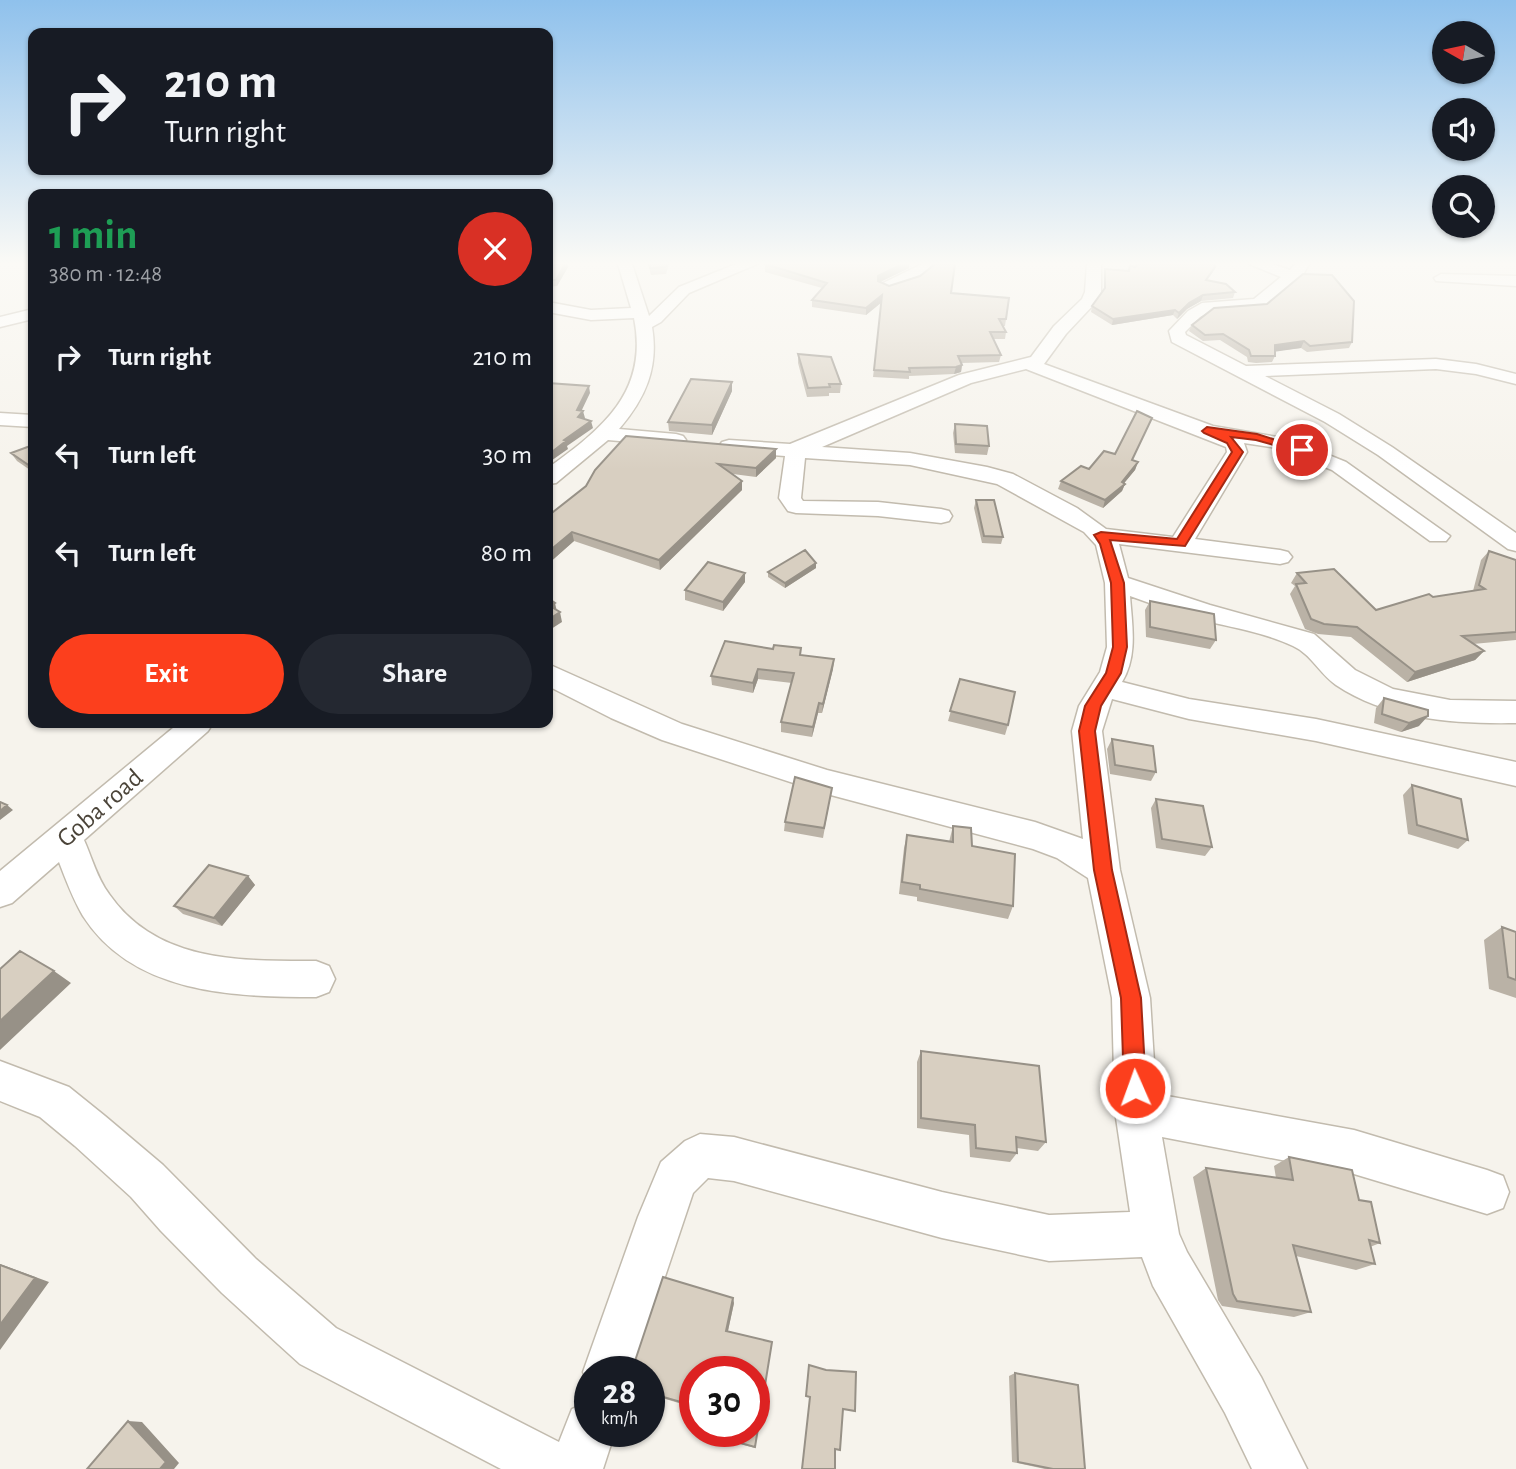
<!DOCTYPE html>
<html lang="en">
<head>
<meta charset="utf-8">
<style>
	body { margin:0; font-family:"Alegreya Sans",sans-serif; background:#242831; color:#f1f3f6; height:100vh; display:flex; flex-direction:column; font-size:26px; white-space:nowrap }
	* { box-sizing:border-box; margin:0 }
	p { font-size:23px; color:#9ea1a6 }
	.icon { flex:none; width:38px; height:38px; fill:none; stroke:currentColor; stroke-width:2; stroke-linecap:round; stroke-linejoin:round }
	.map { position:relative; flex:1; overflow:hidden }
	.side { position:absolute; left:28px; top:189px; width:525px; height:539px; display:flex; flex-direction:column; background:#171b24; border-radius:14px; box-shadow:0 2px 5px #0004 }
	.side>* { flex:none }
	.guide { position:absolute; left:28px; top:28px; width:525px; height:147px; border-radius:14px; box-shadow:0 2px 5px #0004; background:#171b24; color:#f1f3f6; overflow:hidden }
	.needle { width:46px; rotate:279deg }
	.buttons { position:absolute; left:1432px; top:21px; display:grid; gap:14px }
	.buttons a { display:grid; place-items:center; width:63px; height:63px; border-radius:50%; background:#171b24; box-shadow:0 2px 5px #0004; font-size:35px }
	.speed { position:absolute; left:574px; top:1356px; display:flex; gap:14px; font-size:35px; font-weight:700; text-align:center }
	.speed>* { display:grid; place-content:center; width:91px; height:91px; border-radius:50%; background:#171b24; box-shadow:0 2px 5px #0004; line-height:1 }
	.speed small { font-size:18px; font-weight:400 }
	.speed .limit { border:10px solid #d22; background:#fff; color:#111 }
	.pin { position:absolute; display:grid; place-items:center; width:60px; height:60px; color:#fff; margin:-30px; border:4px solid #fff; border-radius:50%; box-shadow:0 2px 7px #0007 }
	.me { position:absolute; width:77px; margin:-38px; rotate:358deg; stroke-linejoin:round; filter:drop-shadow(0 0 5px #0008) }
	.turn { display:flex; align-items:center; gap:24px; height:147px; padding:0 21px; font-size:32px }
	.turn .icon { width:91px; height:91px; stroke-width:2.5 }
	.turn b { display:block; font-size:49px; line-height:60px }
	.round { display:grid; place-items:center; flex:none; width:74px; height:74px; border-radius:37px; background:#242831 }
	.headline { display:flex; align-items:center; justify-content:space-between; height:119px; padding:0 21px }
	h1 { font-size:42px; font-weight:600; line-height:52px; color:#1e9e55 }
	.primary-button { display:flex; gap:14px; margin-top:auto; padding:14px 21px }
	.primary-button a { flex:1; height:80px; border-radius:42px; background:#fc3f1d; color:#fff; font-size:28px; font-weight:600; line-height:80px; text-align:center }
	.primary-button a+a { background:#242831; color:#f1f3f6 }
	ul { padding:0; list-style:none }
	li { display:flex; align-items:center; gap:21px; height:98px; padding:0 21px }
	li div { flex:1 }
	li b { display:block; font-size:26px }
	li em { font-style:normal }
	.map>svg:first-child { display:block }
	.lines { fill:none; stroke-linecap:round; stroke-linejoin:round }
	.minor-casing { stroke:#c2bbae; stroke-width:3 }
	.minor { fill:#fff; fill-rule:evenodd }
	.wall { fill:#bab2a6 }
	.shaded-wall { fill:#979187 }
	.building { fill:#d8cfc1; stroke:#979187; stroke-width:2 }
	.route { fill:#fc3f1d; stroke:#a42913; stroke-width:2 }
	.labels { text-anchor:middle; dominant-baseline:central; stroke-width:6; stroke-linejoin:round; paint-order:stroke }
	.street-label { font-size:26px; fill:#4b4439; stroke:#fff }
</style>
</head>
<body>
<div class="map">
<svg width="1516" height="1469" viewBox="0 0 1516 1469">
	<rect width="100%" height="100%" fill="#f6f3ec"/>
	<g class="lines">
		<!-- minor casing -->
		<g class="minor-casing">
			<path id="minor" d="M 618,264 L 632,264 L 649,316 L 679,287 L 736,264 L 757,264 L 689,293 L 661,322 L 652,327 C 659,368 645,399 619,429 L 676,434 L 683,436 L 686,440 L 683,444 L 676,446 L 608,440 L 556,483 L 548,484 L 548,468 C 602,429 649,392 634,318 L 591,320 L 548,312 L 548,302 L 591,310 L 631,308 Z
				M 922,264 L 938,264 L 928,274 L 892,288 L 887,290 L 879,285 Z
				M 1087,264 L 1101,264 L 1101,292 L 1097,301 L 1066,334 L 1044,364 L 1213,426 L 1289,439 L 1346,462 L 1450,536 L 1446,541 L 1430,541 L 1332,470 L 1277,448 L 1244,443 L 1247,452 L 1195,539 L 1280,550 L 1288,552 L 1292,557 L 1288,562 L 1280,564 L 1119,544 L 1128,578 L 1210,605 L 1314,634 L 1355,670 L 1393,689 L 1450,700 L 1516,701 L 1516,723 C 1456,724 1388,720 1336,685 C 1320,674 1311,654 1293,646 C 1266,633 1235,628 1206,621 C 1180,614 1155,605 1130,596 C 1132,625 1138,656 1122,682 L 1189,699 L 1316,719 L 1516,762 L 1516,786 L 1316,741 L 1189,719 L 1112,699 L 1102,731 L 1120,870 L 1150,998 L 1156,1094 L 1354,1130 L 1487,1170 L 1503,1176 L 1509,1192 L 1503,1208 L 1487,1214 L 1354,1174 L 1162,1137 L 1179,1234 L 1187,1252 L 1261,1377 L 1307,1469 L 1252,1469 L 1225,1413 L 1153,1286 L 1142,1257 L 1049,1261 L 942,1238 L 734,1181 L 708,1178 L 693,1193 L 633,1372 L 590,1372 L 590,1389 L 583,1372 L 638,1217 L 661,1162 L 685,1141 L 700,1134 L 734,1137 L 942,1192 L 1049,1215 L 1130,1212 L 1115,1111 L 1112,998 L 1088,878 L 1057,858 L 1033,849 L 827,794 L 662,740 L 611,718 L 548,686 L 548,664 L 682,724 L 827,770 L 1035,822 L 1083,839 L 1072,731 L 1079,706 L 1100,672 L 1107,647 L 1105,583 L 1096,545 L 1084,532 L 997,484 L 910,465 L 805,458 L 801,498 L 803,501 L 878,502 L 941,509 L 949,511 L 952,516 L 949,521 L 941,523 L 878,516 L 796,513 L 788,511 L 779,498 L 785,456 L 729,452 L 722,450 L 719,446 L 722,442 L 729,440 L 790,444 L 959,375 L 1031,357 L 1054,326 L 1082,299 L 1085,292 ZM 1026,369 L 1226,447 L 1227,452 L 1173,537 L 1106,529 L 1077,508 L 1013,474 L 987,467 L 910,453 L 822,447 L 971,383 Z
				M 1249,264 L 1272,264 L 1290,270 L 1295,264 L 1309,264 L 1304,273 L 1264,307 L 1211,311 L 1200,317 L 1185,332 L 1186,335 L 1246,366 L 1436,359 L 1476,364 L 1516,374 L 1516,384 L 1476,374 L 1436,369 L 1265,376 L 1339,414 L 1392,447 L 1516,533 L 1516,551 L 1508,549 L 1378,455 L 1325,422 L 1172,342 L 1169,331 L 1188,311 L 1202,303 L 1254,299 L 1281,277 Z
				M 1441,274 L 1516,276 L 1516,286 L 1436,281 L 1434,278 Z
				M 33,309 L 33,319 L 0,327 L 0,317 Z
				M 0,413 L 33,415 L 33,427 L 0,425 Z
				M 179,723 L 213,723 L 208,731 L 84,840 C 92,858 97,878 109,894 C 157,963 240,961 316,961 L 329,966 L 335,979 L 329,992 L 316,997 C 233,997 133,994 83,916 C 73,899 66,880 59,862 L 12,903 L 0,907 L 0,871 Z
				M 0,1061 L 69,1087 L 105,1116 L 163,1165 L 256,1259 L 336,1328 L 559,1442 L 572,1409 L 590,1401 L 590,1432 L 615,1432 L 603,1469 L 501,1469 L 300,1364 L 222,1293 L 161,1231 L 131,1197 L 75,1146 L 40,1117 L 0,1101 Z"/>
		</g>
		<!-- minor -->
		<use href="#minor" class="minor"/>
	</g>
	<!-- wall -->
	<path class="wall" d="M 648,264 L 669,264 L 666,274 L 651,275 Z
		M 765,264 L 909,264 L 909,268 L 880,282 L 889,286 L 951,293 L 1006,319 L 1005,326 L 1003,326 L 1006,332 L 1005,339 L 993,339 L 1001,355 L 999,362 L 961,363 L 962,365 L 961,372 L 954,374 L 909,376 L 909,379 L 873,377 L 882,302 L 866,315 L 812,307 L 812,300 L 822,288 L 765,272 Z
		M 1130,265 L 1135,267 L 1213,272 L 1207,280 L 1235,292 L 1233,298 L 1201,301 L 1187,309 L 1177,319 L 1173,315 L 1112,325 L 1091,312 L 1092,306 L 1104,290 L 1104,275 L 1105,269 L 1128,271 Z
		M 548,266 L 568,267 L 557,286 L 548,287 Z
		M 1192,325 L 1352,342 L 1349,348 L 1307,352 L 1301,348 L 1275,351 L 1275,356 L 1272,362 L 1256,363 L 1248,362 L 1247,357 L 1220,340 L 1203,341 L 1189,331 Z
		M 798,354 L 841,384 L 840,393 L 829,393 L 829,396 L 807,397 L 798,363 Z
		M 732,382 L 732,391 L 712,435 L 669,431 L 668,422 Z
		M 1152,418 L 1132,460 L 1138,462 L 1135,470 L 1124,483 L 1125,484 L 1122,491 L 1103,508 L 1058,489 L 1061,481 L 1089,469 L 1115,454 Z
		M 955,424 L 989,446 L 987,455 L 955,453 L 953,433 Z
		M 33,445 L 33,472 L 17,461 L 11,453 Z
		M 776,449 L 776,458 L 756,477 L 733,474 L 742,481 L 742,490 L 660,570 L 574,541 L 548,564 L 586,486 Z
		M 976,500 L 1003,537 L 1001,544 L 982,543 L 974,508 Z
		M 1489,551 L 1516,560 L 1516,640 L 1473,644 L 1484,651 L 1475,660 L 1407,682 L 1351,637 L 1318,634 L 1305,629 L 1290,594 L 1295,586 L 1291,583 L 1297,573 L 1376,610 L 1433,597 L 1473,591 L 1481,560 Z
		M 816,563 L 816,568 L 785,588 L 768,577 L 768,572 Z
		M 745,582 L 723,611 L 685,600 L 685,590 Z
		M 1150,601 L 1216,640 L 1210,649 L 1146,637 L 1145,610 Z
		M 801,655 L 834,659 L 833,669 L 822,713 L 818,713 L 812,737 L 781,732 L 781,722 L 792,683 L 758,679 L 753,693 L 712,685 L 711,676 Z
		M 960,679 L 1008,725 L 1005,735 L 948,721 Z
		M 1384,698 L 1419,726 L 1401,732 L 1374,723 L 1376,708 Z
		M 1112,739 L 1156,772 L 1151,781 L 1110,774 L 1107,749 Z
		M 1412,785 L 1468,840 L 1458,849 L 1408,834 L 1403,795 Z
		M 832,788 L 823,838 L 784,831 L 785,822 Z
		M 1156,799 L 1212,847 L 1205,856 L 1156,848 L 1151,808 Z
		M 953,826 L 972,846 L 1013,906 L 1008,919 L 917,901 L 917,897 L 899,894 L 904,848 L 907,835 L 949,842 Z
		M 248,876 L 255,885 L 222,926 L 183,914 L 174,906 Z
		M 1502,927 L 1516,932 L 1516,998 L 1489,989 L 1484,940 Z
		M 921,1051 L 1046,1142 L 1038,1151 L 1017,1148 L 1017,1153 L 1010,1162 L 970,1157 L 969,1135 L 917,1128 L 917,1062 Z
		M 1289,1157 L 1359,1200 L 1380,1243 L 1370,1247 L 1375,1264 L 1356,1270 L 1296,1256 L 1311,1312 L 1294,1317 L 1222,1306 L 1218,1300 L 1193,1177 L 1206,1168 L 1276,1178 L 1274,1166 Z
		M 734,1303 L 728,1331 L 772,1342 L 755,1448 L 715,1437 L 714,1436 L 754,1432 L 695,1372 L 695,1408 L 649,1394 L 649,1372 L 632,1370 Z
		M 1015,1373 L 1085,1469 L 1045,1469 L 1012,1462 L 1009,1376 Z"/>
	<!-- shaded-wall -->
	<path class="shaded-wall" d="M 565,264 L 568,264 L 568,267 L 557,286 L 556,280 Z
		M 903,264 L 909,264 L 909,268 L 878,283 L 878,276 Z
		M 882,295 L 882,302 L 866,315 L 866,308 Z
		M 1203,295 L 1201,301 L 1187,309 L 1177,319 L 1179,313 L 1189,303 Z
		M 1175,310 L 1173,315 L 1112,325 L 1113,319 Z
		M 1304,341 L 1301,348 L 1273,352 L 1275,345 Z
		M 962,365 L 961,372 L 954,374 L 956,367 Z
		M 732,382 L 732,391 L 712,435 L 712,425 Z
		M 589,386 L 590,393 L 579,416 L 583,411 L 585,418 L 579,425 L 577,410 Z
		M 591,421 L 593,428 L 567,446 L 568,449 L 548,463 L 548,455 L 564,440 Z
		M 776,449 L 776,458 L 756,477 L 756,468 Z
		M 1138,462 L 1135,470 L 1121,487 L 1125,484 L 1122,491 L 1103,508 L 1105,500 Z
		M 742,481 L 742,490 L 660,570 L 659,560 Z
		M 572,532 L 574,541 L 548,564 L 548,552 Z
		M 816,563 L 816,568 L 785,588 L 785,583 Z
		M 745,573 L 745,582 L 723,611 L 723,602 Z
		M 555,603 L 557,612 L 550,606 Z
		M 560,612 L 562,622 L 548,631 L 548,620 Z
		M 1484,651 L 1475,660 L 1407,682 L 1415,672 Z
		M 834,659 L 833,669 L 822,713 L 823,704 Z
		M 758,669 L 758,679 L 753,693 L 753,683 Z
		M 819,703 L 818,713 L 812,737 L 813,727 Z
		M 1428,716 L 1419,726 L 1401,732 L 1409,723 Z
		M 7,805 L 13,810 L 0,820 L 0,811 Z
		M 248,876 L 255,885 L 222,926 L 214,918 Z
		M 54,971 L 71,983 L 0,1050 L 0,1021 Z
		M 0,1264 L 49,1282 L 0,1350 Z
		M 733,1298 L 734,1303 L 727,1335 L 726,1331 Z
		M 128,1421 L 142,1422 L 179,1463 L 174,1469 L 160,1469 Z"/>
	<!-- building -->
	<path class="building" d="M 555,264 L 565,264 L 556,280 L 548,280 L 548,266 Z
		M 649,264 L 667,264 L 665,267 L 650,268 Z
		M 765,264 L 903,264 L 878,276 L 878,281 L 889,286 L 920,276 L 935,264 L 955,264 L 951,293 L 1009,298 L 1006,319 L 999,319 L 1006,332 L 990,332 L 1001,355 L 958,356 L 962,365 L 956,367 L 909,368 L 910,372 L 874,370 L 882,295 L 866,308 L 812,300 L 827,283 Z
		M 1138,264 L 1214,264 L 1215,267 L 1206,280 L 1226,284 L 1235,292 L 1203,295 L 1189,303 L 1179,313 L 1175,310 L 1113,319 L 1092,306 L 1105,288 L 1105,269 L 1129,271 L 1130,265 L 1135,267 Z
		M 1303,274 L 1332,275 L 1354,301 L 1352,342 L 1310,346 L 1304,341 L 1275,345 L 1275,356 L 1251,356 L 1249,350 L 1223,334 L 1205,335 L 1192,325 L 1214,308 L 1267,304 Z
		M 798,354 L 831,357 L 841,384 L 829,384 L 830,387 L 808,388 Z
		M 691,379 L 732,382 L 712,425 L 668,422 Z
		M 548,383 L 589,386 L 577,410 L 583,411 L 578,417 L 591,421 L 564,440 L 566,441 L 548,455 Z
		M 1137,411 L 1152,418 L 1132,460 L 1138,462 L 1122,482 L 1125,484 L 1105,500 L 1061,481 L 1081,466 L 1089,469 L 1104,451 L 1115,454 Z
		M 955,424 L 987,426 L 989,446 L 956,444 Z
		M 626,436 L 776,449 L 756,468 L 718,464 L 742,481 L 659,560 L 572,532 L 548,552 L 548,516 L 586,486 L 595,470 Z
		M 33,445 L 33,466 L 30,466 L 11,453 Z
		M 976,500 L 994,500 L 1003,537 L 984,536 Z
		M 805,550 L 816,563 L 785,583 L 768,572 Z
		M 1489,551 L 1516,560 L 1516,632 L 1462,636 L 1484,651 L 1415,672 L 1357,627 L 1324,624 L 1311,619 L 1296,584 L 1306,583 L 1297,573 L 1334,569 L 1376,610 L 1429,594 L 1433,597 L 1485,589 L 1479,585 Z
		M 708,562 L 745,573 L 723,602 L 685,590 Z
		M 548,598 L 555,603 L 550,606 L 560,612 L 548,620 Z
		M 1150,601 L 1214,614 L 1216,640 L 1150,627 Z
		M 725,641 L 773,649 L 774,645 L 801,648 L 800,655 L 834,659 L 823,704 L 819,703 L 813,727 L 781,722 L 794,673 L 758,669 L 753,683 L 711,676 Z
		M 960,679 L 1015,692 L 1008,725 L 950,711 Z
		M 1384,698 L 1428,710 L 1428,716 L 1409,723 L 1382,714 Z
		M 1112,739 L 1153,746 L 1156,772 L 1115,765 Z
		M 795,777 L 832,788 L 824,828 L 785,822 Z
		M 1412,785 L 1461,799 L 1468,840 L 1417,825 Z
		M 1156,799 L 1203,806 L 1212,847 L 1162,839 Z
		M 0,802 L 7,805 L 0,811 Z
		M 953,826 L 971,828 L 972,846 L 1015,854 L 1013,906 L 920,889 L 920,885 L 902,882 L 907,835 L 953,842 Z
		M 209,865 L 248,876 L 214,918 L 174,906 Z
		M 1502,927 L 1516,932 L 1516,980 L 1508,977 Z
		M 20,951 L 54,971 L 0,1021 L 0,969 Z
		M 921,1051 L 1039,1066 L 1046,1142 L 1016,1137 L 1017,1153 L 976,1148 L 975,1125 L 921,1118 Z
		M 1289,1157 L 1352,1170 L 1359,1200 L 1371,1202 L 1380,1243 L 1369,1240 L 1375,1264 L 1293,1245 L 1311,1312 L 1237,1301 L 1233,1294 L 1206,1168 L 1293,1180 Z
		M 0,1265 L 35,1278 L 0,1325 Z
		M 663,1277 L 733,1298 L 726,1331 L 772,1342 L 755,1447 L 714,1436 L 714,1432 L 754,1432 L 754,1372 L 695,1372 L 695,1406 L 649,1393 L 649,1372 L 622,1372 L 632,1370 Z
		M 809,1365 L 826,1370 L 856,1372 L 855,1411 L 843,1409 L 840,1450 L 835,1449 L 835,1469 L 802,1469 L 810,1397 L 806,1396 Z
		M 1015,1373 L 1078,1385 L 1085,1469 L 1053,1469 L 1018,1462 Z
		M 128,1421 L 166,1462 L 160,1469 L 87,1469 Z"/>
	<!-- sky -->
	<linearGradient id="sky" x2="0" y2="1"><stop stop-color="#8fc1ec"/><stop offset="0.56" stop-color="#fbfaf6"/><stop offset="1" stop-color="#fbfaf6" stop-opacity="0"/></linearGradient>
	<rect width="1516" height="470" fill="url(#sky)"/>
	<!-- route -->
	<path class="route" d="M 1207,427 L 1257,434 L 1308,450 L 1302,453 L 1256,440 L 1231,437 L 1243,452 L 1185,546 L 1110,540 L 1124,583 L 1127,647 L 1121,673 L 1101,706 L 1095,731 L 1112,870 L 1141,998 L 1146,1088 L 1142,1096 L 1135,1100 L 1127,1096 L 1124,1088 L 1121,998 L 1094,870 L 1079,731 L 1085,706 L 1106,673 L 1113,647 L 1111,583 L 1100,544 L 1094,535 L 1101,532 L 1177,539 L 1232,452 L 1227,443 L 1204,433 L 1202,431 Z"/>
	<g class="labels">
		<!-- street labels -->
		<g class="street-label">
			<text transform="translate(100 808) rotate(-41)">Goba road</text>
		</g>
	</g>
</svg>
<div class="buttons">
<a><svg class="needle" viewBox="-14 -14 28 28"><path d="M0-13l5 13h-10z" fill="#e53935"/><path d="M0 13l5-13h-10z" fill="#9ea1a6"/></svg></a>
<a><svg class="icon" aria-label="sound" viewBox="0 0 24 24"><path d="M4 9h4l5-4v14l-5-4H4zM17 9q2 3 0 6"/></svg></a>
<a><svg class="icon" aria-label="search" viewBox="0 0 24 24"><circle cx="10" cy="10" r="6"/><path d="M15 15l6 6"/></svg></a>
</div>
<div class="speed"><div>28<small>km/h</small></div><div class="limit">30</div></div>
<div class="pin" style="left:1302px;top:450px;background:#d93025"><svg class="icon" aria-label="arrive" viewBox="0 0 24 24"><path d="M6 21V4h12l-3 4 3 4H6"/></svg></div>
<svg class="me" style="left:1135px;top:1088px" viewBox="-20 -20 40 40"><circle r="17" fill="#fc3f1d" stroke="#fff" stroke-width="3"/><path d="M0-11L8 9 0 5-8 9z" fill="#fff"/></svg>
<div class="guide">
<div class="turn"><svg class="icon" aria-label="right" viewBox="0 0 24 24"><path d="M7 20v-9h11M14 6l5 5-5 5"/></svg><div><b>210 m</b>Turn right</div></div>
</div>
<section class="side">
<div class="headline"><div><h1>1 min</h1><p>380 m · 12:48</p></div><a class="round" style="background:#d93025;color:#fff"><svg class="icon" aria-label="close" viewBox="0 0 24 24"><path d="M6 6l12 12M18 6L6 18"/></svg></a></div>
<ul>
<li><svg class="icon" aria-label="right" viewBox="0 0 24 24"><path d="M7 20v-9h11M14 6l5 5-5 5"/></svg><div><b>Turn right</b></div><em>210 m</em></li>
<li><svg class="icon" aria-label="left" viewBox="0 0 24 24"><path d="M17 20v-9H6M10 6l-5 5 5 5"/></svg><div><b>Turn left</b></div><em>30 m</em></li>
<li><svg class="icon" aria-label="left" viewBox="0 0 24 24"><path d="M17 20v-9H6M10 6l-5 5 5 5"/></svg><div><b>Turn left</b></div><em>80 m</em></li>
</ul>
<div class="primary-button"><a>Exit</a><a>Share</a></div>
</section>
</div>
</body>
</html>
